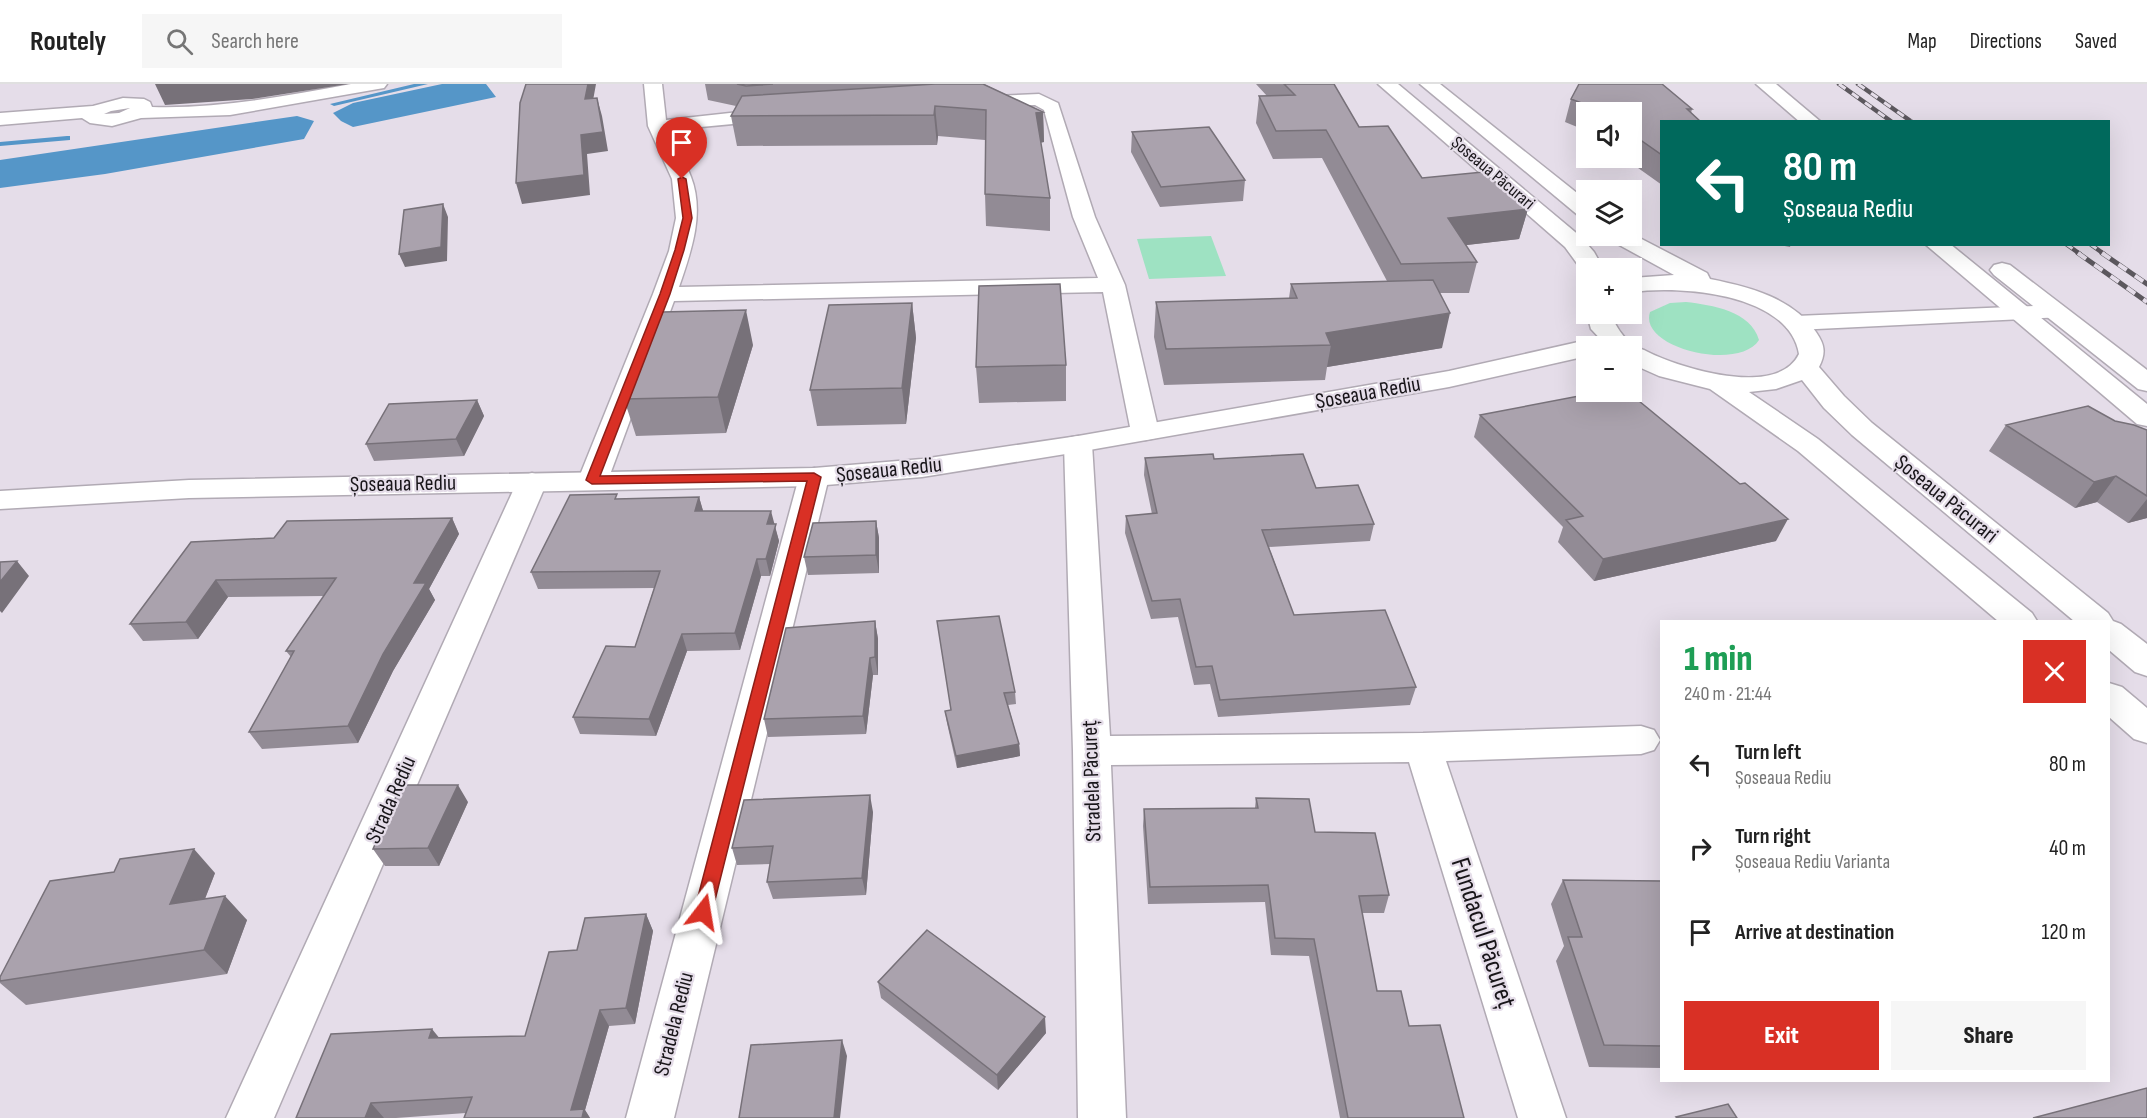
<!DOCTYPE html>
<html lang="en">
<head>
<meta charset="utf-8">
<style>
	body { margin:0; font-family:"Sofia Sans Condensed",sans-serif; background:#f6f6f6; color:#222; height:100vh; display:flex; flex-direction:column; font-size:22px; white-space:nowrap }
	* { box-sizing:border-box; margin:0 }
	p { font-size:20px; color:#767676 }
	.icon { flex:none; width:33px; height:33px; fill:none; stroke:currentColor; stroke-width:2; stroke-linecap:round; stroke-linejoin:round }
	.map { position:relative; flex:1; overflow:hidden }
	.sheet { position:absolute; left:1660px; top:536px; width:450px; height:462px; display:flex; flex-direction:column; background:#fff; border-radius:0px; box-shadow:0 6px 24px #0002 }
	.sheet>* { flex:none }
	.guide { position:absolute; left:1660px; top:36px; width:450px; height:126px; border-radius:0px; box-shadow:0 6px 24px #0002; background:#00695c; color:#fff; overflow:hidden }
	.tools { position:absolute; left:1576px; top:18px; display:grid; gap:12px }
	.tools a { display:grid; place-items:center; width:66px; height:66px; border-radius:0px; background:#fff; box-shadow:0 6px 24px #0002; font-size:30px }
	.pin { position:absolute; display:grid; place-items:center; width:51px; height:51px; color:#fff; margin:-62px -26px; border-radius:50% 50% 50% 0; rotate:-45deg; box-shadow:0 0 6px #0007 }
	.pin .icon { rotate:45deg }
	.me { position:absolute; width:66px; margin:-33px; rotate:14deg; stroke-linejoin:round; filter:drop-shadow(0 0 4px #0008) }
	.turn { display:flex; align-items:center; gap:21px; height:126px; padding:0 24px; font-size:27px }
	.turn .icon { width:78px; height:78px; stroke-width:2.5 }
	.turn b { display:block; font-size:42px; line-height:51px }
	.round { display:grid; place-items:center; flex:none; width:63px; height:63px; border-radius:0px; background:#f6f6f6 }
	.headline { display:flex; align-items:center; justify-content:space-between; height:102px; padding:0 24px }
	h1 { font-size:36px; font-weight:800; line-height:45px; color:#1e9e55 }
	.action { display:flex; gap:12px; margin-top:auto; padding:12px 24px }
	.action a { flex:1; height:69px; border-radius:0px; background:#d93025; color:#fff; font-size:24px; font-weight:800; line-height:69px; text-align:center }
	.action a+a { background:#f6f6f6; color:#222 }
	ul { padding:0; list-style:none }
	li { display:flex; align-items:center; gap:18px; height:84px; padding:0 24px }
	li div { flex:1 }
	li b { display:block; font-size:22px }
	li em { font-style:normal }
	header { display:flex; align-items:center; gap:36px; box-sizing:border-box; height:84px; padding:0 30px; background:#fff; border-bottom:2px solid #e0e0e0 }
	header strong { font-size:28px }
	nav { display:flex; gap:33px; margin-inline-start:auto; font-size:21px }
	.search { width:420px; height:54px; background:#f6f6f6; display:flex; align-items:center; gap:15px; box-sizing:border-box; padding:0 21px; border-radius:0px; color:#767676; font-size:22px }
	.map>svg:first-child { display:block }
	.green { fill:#9ee2c2 }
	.water { fill:#5596c8 }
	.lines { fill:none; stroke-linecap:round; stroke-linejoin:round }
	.stream { fill:#5596c8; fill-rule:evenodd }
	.street-casing { stroke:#b1aab4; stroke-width:3 }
	.secondary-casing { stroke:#b1aab4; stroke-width:3 }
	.primary-casing { stroke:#b1aab4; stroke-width:3 }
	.street { fill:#fff; fill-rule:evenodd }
	.secondary { fill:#fff; fill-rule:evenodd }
	.primary { fill:#fff; fill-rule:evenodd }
	.rail-far1-casing { stroke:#5c585e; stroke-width:4.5 }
	.rail-casing { stroke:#5c585e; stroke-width:5 }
	.rail-far1 { stroke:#e5dde9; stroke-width:3; stroke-dasharray:8; stroke-linecap:butt }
	.rail { stroke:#e5dde9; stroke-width:4; stroke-dasharray:10; stroke-linecap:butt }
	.wall { fill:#928b95 }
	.shaded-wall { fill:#777179 }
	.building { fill:#aaa2ad; stroke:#777179; stroke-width:1.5 }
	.route { fill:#d93025; stroke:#8d1f18; stroke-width:1.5 }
	.labels { text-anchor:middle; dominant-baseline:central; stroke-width:4.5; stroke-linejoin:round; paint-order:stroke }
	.far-street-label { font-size:18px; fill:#181519; stroke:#e5dde9 }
	.street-label { font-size:22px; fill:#181519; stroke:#e5dde9 }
	.near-street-label { font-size:27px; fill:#181519; stroke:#e5dde9 }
</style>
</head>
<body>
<header>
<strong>Routely</strong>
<div class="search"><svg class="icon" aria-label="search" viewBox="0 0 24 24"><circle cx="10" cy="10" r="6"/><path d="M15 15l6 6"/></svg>Search here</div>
<nav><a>Map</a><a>Directions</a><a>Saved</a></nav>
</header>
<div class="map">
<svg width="2147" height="1034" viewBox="0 0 2147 1034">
	<rect width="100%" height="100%" fill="#e5dde9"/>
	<!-- green -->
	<path class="green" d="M 1211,152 L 1226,192 L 1149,195 L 1137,155 Z
		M 1686,218 C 1712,221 1751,227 1759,256 C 1739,288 1638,264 1650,228 L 1670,219 Z"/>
	<!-- water -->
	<path class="water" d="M 442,0 L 486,0 L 496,13 L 353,43 L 341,37 L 333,29 L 353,19 Z
		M 297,32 L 314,37 L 304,55 L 105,90 L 0,104 L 0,76 Z"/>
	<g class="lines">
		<!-- stream -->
		<path class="stream" d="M 414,0 L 428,0 L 334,22 L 330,20 Z
			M 67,52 L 70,52 L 70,56 L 0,62 L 0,58 Z"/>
		<!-- street casing -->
		<g class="street-casing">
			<path id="street" d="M 351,0 L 387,0 L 384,4 L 378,5 L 230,31 L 141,34 L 112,42 L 90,39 L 82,34 L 0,41 L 0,29 L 93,22 L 123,14 L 144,15 L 150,18 L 152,23 C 219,25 285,12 351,0 ZM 130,24 L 119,29 L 104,30 L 111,27 Z
				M 644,0 L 662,0 L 666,36 L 776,24 L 782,26 L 785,30 L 782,34 L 776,36 L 669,46 C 676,62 685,77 691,93 C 705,129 691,168 679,203 L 1098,194 L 1073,133 L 1044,26 L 1035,21 L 971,23 L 965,22 L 962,18 L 965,14 L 971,13 L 1039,10 L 1058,19 L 1095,133 L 1125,201 L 1159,348 L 1155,354 L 1145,356 L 1135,354 L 1131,348 L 1103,208 L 674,217 L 608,396 L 603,402 L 593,405 L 583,402 L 578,396 L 653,210 L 669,167 L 676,134 L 672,95 L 648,42 Z
				M 1078,352 L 1088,354 L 1092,360 L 1110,652 L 1423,649 L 1641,642 L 1654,646 L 1660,656 L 1654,666 L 1641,670 L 1446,677 L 1566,1034 L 1518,1034 L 1409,678 L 1111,681 L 1126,1034 L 1078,1034 L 1073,667 L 1064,360 L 1068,354 Z
				M 814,384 L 824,387 L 829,393 L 674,1034 L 626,1034 L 799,393 L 804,387 Z
				M 532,389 L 542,392 L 547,398 L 274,1034 L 226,1034 L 517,398 L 522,392 Z"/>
		</g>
		<!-- secondary casing -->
		<g class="secondary-casing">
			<path id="secondary" d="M 2055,221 L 2064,223 L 2067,228 L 2064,233 L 1796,246 L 1787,244 L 1784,239 L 1787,234 L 1796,232 Z
				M 1587,256 L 1596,259 L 1599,262 L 1587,262 L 1587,272 L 1449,303 L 1078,368 L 922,393 L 814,402 L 189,414 L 0,425 L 0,407 L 189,396 L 814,384 L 922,375 L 1078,352 L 1449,287 Z"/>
		</g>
		<!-- primary casing -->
		<g class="primary-casing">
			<path id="primary" d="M 1378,0 L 1398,0 L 1581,153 L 1594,168 L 1603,184 L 1587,184 L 1587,190 L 1584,189 L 1565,163 Z
				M 1420,0 L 1440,0 L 1587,117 L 1587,133 L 1579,132 Z
				M 1756,0 L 1776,0 L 1821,38 L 1800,38 Z
				M 1632,150 L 1707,189 L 1710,195 C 1750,203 1792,214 1816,248 C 1825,261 1826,269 1819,283 L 1844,312 L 1872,339 L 2108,529 L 2113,537 L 2121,540 L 2147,560 L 2147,592 L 2135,588 L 2109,566 L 2109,537 L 2074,537 L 1852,351 L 1824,324 L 1802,296 L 1776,305 L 1749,308 L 1818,355 L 2032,529 L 2037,537 L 1998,537 L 1798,367 L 1710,305 L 1659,292 L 1632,280 L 1632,262 L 1607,262 L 1591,245 L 1587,230 L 1611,230 C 1615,242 1624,254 1633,262 C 1636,264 1643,265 1646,267 C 1679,284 1777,315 1799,270 C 1789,209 1680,201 1632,208 L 1632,194 L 1674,191 L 1612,157 L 1609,152 Z
				M 1925,160 L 1950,160 L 2147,320 L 2147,342 L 2137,340 Z
				M 2002,179 L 2010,181 L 2147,286 L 2147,307 L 2138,305 L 1994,191 L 1990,186 L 1994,181 Z
				M 2109,599 L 2122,603 L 2147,624 L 2147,659 L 2134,655 L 2109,633 Z"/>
		</g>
		<!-- street -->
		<use href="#street" class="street"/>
		<!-- secondary -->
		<use href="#secondary" class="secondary"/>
		<!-- primary -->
		<use href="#primary" class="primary"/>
		<!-- rail-far1 casing -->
		<g class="rail-far1-casing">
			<path id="rail-far1" d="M 1839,0 L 1892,38
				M 1858,0 L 1912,38
				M 2066,160 L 2080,170
				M 2090,160 L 2104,170"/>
		</g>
		<!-- rail casing -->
		<g class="rail-casing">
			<path id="rail" d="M 2078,169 L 2147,218
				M 2102,169 L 2147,200"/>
		</g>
		<!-- rail-far1 -->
		<use href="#rail-far1" class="rail-far1"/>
		<!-- rail -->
		<use href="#rail" class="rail"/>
	</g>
	<!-- wall -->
	<path class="wall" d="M 705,0 L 985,0 L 984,0 L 1043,28 L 1044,58 L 1040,59 L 1050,114 L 1050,147 L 986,142 L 985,110 L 985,56 L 938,52 L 937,61 L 737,62 L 731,32 L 736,22 L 708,16 Z
		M 1256,0 L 1334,0 L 1359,43 L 1422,94 L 1528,125 L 1519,155 L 1466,161 L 1477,178 L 1469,209 L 1440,209 L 1442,264 L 1327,283 L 1325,296 L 1164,301 L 1154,253 L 1156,218 L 1289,214 L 1291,200 L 1387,197 L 1322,74 L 1273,75 L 1256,39 L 1259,12 L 1267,12 Z
		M 1571,15 L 1692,25 L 1691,29 L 1662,38 L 1662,101 L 1624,74 L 1632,74 L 1632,28 L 1587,28 L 1587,47 L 1565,38 Z
		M 1132,48 L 1245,96 L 1243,117 L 1160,123 L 1131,68 Z
		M 1774,160 L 1791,160 L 1790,163 Z
		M 912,219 L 916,254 L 906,340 L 817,342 L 810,306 Z
		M 753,261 L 726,349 L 636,352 L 624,315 Z
		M 1066,281 L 1066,317 L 979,319 L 976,283 Z
		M 477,316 L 484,332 L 464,372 L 374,377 L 366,360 Z
		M 1480,331 L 1776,457 L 1594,497 L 1558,458 L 1563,443 L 1474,353 Z
		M 2115,337 L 2147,346 L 2147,434 L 2128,439 L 2097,418 L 2075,424 L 1989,367 L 2006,341 Z
		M 1145,374 L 1214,375 L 1316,404 L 1374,440 L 1370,457 L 1269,463 L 1294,531 L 1416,603 L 1410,621 L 1218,633 L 1210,600 L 1194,601 L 1178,533 L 1151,535 L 1125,449 L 1126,432 L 1152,430 L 1144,391 Z
		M 699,413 L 703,427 L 774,440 L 779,457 L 770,492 L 761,492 L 740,566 L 687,567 L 656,652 L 580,650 L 573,633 L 635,563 L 654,504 L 538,505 L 531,488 L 619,415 Z
		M 452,434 L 459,450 L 429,505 L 435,516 L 393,587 L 358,659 L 262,665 L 249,648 L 291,573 L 286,567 L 324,512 L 228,513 L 198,555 L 143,557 L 130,540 L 274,454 Z
		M 876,437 L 879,454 L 879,489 L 808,491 L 804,473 Z
		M 875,537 L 878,555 L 878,591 L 873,591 L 866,650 L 768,653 L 764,635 Z
		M 937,537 L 1015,608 L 1016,620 L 1008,621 L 1019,660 L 1020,672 L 957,684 L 947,639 L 945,627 L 951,626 Z
		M 1256,714 L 1315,748 L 1389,811 L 1384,829 L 1362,829 L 1377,907 L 1409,942 L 1464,1034 L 1340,1034 L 1309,872 L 1271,871 L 1265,818 L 1148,820 L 1143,742 L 1144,725 L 1255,724 Z
		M 468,718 L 439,782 L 385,782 L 373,765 Z
		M 873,728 L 866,811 L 773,815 L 767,798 L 770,780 L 737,781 L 732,764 Z
		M 215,789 L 205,815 L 247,836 L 227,890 L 26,921 L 0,899 L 0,897 Z
		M 1563,796 L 1662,797 L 1662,984 L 1589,983 L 1556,877 L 1564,862 L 1551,820 Z
		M 646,830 L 653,847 L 635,940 L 609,942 L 585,1026 L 590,1034 L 464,1034 L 466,1029 L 396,1034 L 296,1034 L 439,954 L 525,952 Z
		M 878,898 L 1046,949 L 998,1006 L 881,914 Z"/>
	<!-- shaded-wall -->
	<path class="shaded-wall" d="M 155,0 L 348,0 L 252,15 L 165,21 Z
		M 588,0 L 596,0 L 590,33 L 585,15 Z
		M 597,14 L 602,32 L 608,67 L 587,70 L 590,111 L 522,120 L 516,99 Z
		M 935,22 L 938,52 L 937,61 L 934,31 Z
		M 1043,28 L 1044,58 L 1036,59 L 1036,29 Z
		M 443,120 L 448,133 L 447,177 L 405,183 L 399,170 Z
		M 1528,125 L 1519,155 L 1441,164 L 1448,134 Z
		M 912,219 L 916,254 L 906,340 L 902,304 Z
		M 746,226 L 753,261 L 726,349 L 718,313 Z
		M 1450,229 L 1442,264 L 1327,283 L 1331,261 L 1326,249 Z
		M 477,316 L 484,332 L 464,372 L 456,355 Z
		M 2116,392 L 2097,418 L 2075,424 L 2094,398 Z
		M 699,413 L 704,430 L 695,427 Z
		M 2147,415 L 2147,434 L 2128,439 Z
		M 771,427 L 779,457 L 770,492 L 766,475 L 767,440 Z
		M 452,434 L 459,450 L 429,505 L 435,516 L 393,587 L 358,659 L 348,642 L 383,570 L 414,499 Z
		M 1788,435 L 1776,457 L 1594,497 L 1603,475 Z
		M 876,437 L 879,454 L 879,489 L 876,471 Z
		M 757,475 L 761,492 L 740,566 L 735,549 Z
		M 17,477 L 29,492 L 2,529 L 0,527 L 0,498 Z
		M 216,496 L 228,513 L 198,555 L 186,538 Z
		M 875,537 L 878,555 L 878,591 L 875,573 Z
		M 682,550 L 687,567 L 656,652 L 649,635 Z
		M 870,574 L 873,591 L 866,650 L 863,632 Z
		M 1019,660 L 1020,672 L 957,684 L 956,672 Z
		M 458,701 L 468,718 L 439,782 L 428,764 Z
		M 870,711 L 873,728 L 866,811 L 862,794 Z
		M 194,765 L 215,789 L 193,845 L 170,820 Z
		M 225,812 L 247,836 L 227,890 L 204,866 Z
		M 646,830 L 653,847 L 635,940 L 626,924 Z
		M 600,926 L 609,942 L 585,1026 L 590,1034 L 576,1034 L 571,1026 Z
		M 1045,933 L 1046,949 L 998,1006 L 997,991 Z
		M 432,945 L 445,961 L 429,954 Z
		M 842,956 L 847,972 L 840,1034 L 834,1034 Z
		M 371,1019 L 384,1034 L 365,1034 Z"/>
	<!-- building -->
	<path class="building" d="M 526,0 L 588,0 L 585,15 L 597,14 L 603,48 L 581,51 L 584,91 L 516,99 L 520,19 Z
		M 737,0 L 773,0 L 746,2 Z
		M 935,0 L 983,0 L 1043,28 L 1036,29 L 1050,114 L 985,110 L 986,26 L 935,22 L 934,31 L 731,32 L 742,12 Z
		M 1284,0 L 1334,0 L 1359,43 L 1388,42 L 1422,94 L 1483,88 L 1528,125 L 1448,134 L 1477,178 L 1401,180 L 1326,46 L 1276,47 L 1259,12 L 1295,11 Z
		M 1579,0 L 1662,0 L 1692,25 L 1687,25 L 1701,38 L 1662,38 L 1662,71 L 1632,50 L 1632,28 L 1601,28 L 1597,25 L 1571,15 Z
		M 1209,43 L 1245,96 L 1161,103 L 1132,48 Z
		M 443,120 L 441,163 L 399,170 L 404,126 Z
		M 1433,196 L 1450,229 L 1326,249 L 1331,261 L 1166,265 L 1156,218 L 1297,214 L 1291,200 Z
		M 1060,200 L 1066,281 L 976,283 L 979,202 Z
		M 912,219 L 902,304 L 810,306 L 829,221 Z
		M 746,226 L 718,313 L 624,315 L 662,228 Z
		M 1600,308 L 1628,308 L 1740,400 L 1745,399 L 1788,435 L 1603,475 L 1566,436 L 1583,432 L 1480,331 Z
		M 477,316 L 456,355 L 366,360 L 389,320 Z
		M 2088,322 L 2115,337 L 2134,341 L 2147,346 L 2147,412 L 2116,392 L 2094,398 L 2006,341 Z
		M 1213,370 L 1214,375 L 1303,370 L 1316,404 L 1358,401 L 1374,440 L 1262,446 L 1294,531 L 1385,526 L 1416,603 L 1220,616 L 1212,582 L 1196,583 L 1180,515 L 1152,517 L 1126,432 L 1157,429 L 1145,374 Z
		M 617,410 L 615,415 L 699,413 L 695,427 L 771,427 L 767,440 L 776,440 L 766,475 L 757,475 L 735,549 L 682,550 L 649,635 L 573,633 L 606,562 L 635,563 L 660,487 L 531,488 L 570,411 Z
		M 452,434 L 414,499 L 426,499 L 383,570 L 348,642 L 249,648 L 294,567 L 286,567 L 336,494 L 216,496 L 186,538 L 130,540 L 191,458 L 274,454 L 287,437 Z
		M 876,437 L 876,471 L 804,473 L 813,439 Z
		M 17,477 L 0,498 L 0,478 Z
		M 999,532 L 1015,608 L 1004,609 L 1019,660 L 956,672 L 945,627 L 951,626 L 937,537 Z
		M 875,537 L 875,573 L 870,574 L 863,632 L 764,635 L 786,544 Z
		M 401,701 L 458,701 L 428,764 L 373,765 Z
		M 870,711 L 862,794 L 767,798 L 773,762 L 732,764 L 744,716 Z
		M 1256,714 L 1309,715 L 1315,748 L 1375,749 L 1389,811 L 1359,812 L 1377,907 L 1401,907 L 1409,942 L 1440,941 L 1464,1034 L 1348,1034 L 1314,855 L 1275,854 L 1268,801 L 1150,803 L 1144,725 L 1258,724 Z
		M 194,765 L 170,820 L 225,812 L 204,866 L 0,897 L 0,893 L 50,797 L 114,788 L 120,775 Z
		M 1563,796 L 1662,797 L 1662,962 L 1604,961 L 1568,853 L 1582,853 Z
		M 646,830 L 626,924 L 600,926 L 571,1026 L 584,1025 L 582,1034 L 464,1034 L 472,1013 L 371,1019 L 365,1034 L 296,1034 L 331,950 L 432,945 L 429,954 L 525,952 L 549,868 L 577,866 L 585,834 Z
		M 927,846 L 1045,933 L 997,991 L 878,898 Z
		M 842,956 L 834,1034 L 739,1034 L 751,961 Z
		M 2147,1004 L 2147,1034 L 2033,1034 Z
		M 1728,1020 L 1737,1034 L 1677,1034 L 1676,1033 Z"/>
	<!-- route -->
	<path class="route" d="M 682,93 L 686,95 L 692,134 L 684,166 L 670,210 L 600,392 L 814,389 L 821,393 L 712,828 L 709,833 L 703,836 L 697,833 L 694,828 L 807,397 L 592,400 L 586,396 L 660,210 L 675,166 L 683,134 L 678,95 Z"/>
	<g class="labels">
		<!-- far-street labels -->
		<g class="far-street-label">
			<text transform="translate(1493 89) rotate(40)">Șoseaua Păcurari</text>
		</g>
		<!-- street labels -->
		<g class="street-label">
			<text transform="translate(1368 309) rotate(-10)">Șoseaua Rediu</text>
			<text transform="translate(889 386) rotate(-6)">Șoseaua Rediu</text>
			<text transform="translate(403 400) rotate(-1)">Șoseaua Rediu</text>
			<text transform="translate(1946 415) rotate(39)">Șoseaua Păcurari</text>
			<text transform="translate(1092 697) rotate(-92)">Stradela Păcureț</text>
			<text transform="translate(391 716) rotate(-66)">Strada Rediu</text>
			<text transform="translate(674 940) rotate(-76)">Stradela Rediu</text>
		</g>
		<!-- near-street labels -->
		<g class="near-street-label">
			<text transform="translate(1483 849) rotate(72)">Fundacul Păcureț</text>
		</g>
	</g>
</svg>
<div class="tools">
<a><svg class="icon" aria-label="sound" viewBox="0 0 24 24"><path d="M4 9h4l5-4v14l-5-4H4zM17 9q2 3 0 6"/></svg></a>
<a><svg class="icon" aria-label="layers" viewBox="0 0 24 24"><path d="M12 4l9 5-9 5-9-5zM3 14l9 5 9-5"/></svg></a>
<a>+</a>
<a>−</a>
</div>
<div class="pin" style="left:682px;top:95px;background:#d93025"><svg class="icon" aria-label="arrive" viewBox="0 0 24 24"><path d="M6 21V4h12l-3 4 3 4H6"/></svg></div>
<svg class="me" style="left:703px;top:828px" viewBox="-20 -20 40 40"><path d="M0-17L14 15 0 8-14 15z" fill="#d93025" stroke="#fff" stroke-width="4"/></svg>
<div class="guide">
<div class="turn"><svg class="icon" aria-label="left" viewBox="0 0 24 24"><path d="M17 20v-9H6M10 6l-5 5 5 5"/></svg><div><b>80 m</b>Șoseaua Rediu</div></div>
</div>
<section class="sheet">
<div class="headline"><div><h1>1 min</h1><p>240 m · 21:44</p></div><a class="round" style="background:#d93025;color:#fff"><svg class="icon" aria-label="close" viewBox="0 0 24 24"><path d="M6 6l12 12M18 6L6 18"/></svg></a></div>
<ul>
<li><svg class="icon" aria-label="left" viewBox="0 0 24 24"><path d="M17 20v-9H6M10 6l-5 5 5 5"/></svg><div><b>Turn left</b><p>Șoseaua Rediu</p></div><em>80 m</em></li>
<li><svg class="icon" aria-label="right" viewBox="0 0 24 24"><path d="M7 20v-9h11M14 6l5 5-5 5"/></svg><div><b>Turn right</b><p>Șoseaua Rediu Varianta</p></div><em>40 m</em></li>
<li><svg class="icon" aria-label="arrive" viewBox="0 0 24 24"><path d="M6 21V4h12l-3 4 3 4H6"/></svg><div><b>Arrive at destination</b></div><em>120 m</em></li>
</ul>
<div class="action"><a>Exit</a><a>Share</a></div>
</section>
</div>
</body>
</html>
